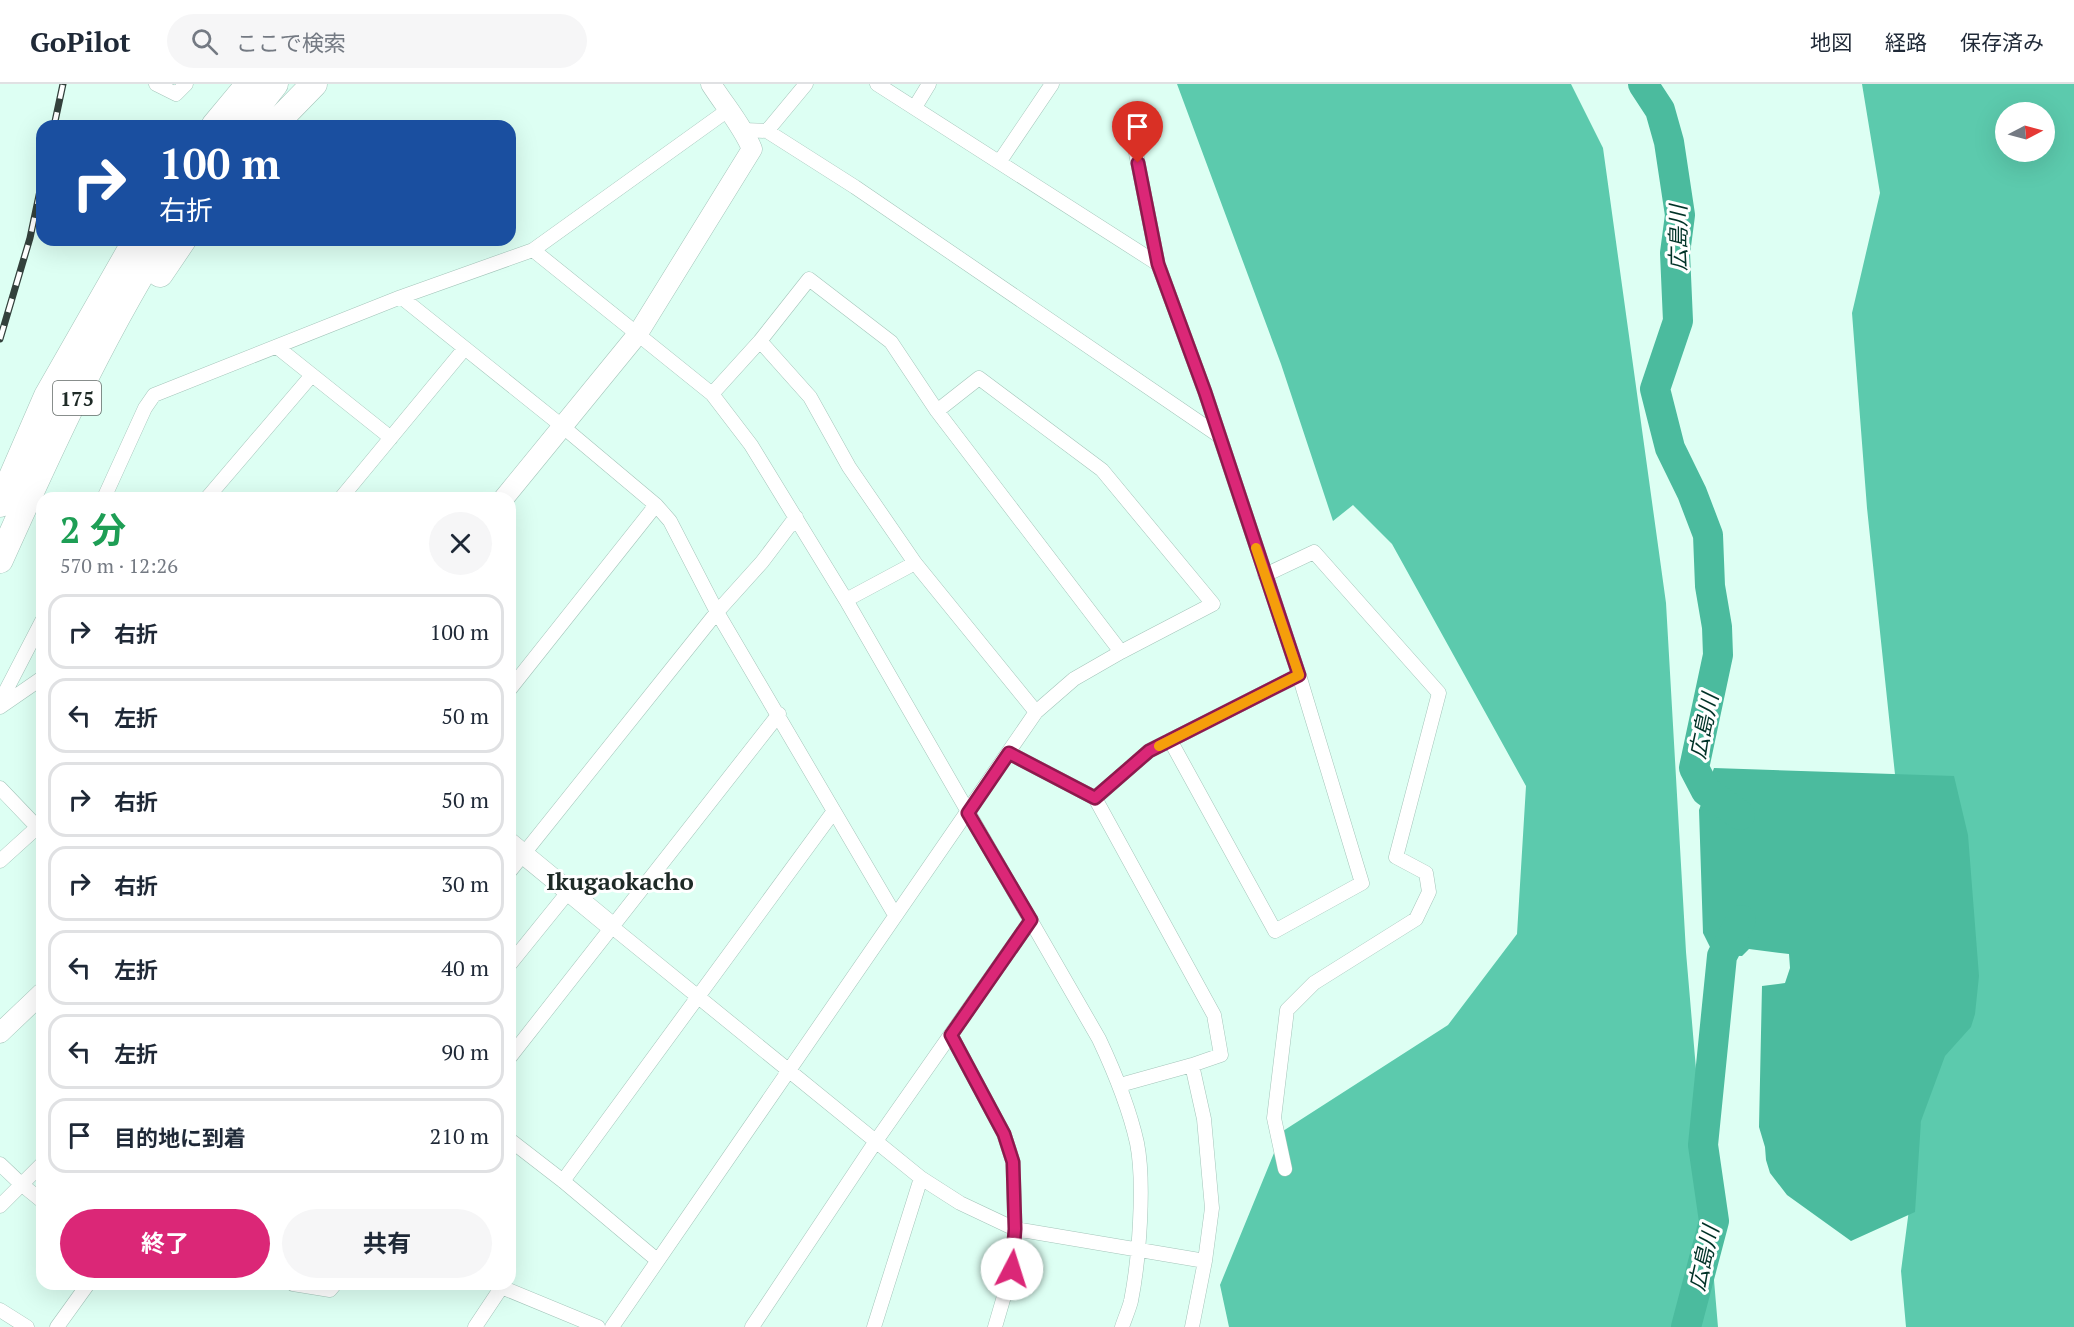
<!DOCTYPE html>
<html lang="ja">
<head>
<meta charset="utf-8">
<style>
	body { margin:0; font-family:"PT Serif","Noto Sans JP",serif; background:#f6f6f7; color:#1f2937; height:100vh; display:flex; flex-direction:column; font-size:22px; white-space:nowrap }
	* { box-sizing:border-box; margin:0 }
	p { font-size:20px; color:#747a83 }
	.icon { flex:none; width:33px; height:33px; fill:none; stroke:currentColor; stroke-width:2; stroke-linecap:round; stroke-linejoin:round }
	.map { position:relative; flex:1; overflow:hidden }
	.details { position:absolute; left:36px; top:408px; width:480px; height:798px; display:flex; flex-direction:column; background:#fff; border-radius:18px; box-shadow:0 6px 24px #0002 }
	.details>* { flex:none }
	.banner { position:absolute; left:36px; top:36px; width:480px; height:126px; border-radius:18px; box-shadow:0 6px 24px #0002; background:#1a4fa0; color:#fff; overflow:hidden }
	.needle { width:39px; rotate:84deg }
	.buttons { position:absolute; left:1995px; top:18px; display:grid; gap:12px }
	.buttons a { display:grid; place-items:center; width:60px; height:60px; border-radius:50%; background:#fff; box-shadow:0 6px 24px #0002; font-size:30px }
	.pin { position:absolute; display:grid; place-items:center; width:51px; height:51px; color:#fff; margin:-62px -26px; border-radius:50% 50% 50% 0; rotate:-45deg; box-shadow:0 0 6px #0007 }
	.pin .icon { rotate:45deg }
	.me { position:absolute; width:66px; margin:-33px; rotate:5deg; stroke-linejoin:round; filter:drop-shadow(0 0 4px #0008) }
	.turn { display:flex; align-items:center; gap:21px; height:126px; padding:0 24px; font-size:27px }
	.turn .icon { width:78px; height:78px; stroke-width:2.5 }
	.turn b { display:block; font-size:42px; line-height:51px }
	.round { display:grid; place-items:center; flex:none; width:63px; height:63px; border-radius:32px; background:#f6f6f7 }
	.headline { display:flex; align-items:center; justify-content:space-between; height:102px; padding:0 24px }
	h1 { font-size:36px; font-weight:700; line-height:45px; color:#1e9e55 }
	.action { display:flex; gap:12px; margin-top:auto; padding:12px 24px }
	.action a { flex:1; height:69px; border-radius:36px; background:#db2777; color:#fff; font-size:24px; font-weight:700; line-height:69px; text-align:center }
	.action a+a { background:#f6f6f7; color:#1f2937 }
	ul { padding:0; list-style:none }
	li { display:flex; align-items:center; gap:18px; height:75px; margin:0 12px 9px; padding:0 12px; border:3px solid #e0e1e3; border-radius:18px }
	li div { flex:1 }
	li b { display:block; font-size:22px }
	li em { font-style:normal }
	header { display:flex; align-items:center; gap:36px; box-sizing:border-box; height:84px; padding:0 30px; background:#fff; border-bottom:2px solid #e0e1e3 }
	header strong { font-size:28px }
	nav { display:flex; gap:33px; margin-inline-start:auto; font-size:21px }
	.search { width:420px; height:54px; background:#f6f6f7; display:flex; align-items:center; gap:15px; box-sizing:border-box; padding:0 21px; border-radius:33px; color:#747a83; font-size:22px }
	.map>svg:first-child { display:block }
	.forest { fill:#5ccaad; fill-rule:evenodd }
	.water { fill:#4bbb9e }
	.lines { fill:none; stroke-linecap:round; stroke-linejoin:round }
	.river { stroke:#4bbb9e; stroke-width:30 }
	.street-casing { stroke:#a4c5ba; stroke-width:15 }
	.secondary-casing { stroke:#a4c5ba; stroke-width:21 }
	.highway-casing { stroke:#a4c5ba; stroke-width:27 }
	.street { stroke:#fff; stroke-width:14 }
	.secondary { stroke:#fff; stroke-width:20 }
	.highway { stroke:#fff; stroke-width:26 }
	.rail-casing { stroke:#33413c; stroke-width:7 }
	.rail { stroke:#fff; stroke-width:4.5; stroke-dasharray:14; stroke-linecap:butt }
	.route-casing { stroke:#8e194d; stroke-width:15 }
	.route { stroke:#db2777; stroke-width:10 }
	.slow { stroke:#f59e0b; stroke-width:10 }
	.labels { text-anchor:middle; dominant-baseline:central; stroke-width:6; stroke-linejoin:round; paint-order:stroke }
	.shield { fill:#fff; stroke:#626a67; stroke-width:1.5 }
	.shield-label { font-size:20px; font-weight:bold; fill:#1e2a26 }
	.water-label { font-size:22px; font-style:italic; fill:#003227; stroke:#fff }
	.quarter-label { font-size:24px; font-weight:bold; fill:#1e2a26; stroke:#fff }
</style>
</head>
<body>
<header>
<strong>GoPilot</strong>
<div class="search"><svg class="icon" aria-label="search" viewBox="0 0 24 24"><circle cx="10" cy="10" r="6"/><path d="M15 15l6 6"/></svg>ここで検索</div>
<nav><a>地図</a><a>経路</a><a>保存済み</a></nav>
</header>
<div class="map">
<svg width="2074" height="1243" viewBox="0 0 2074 1243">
	<rect width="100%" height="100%" fill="#ddfff3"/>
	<!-- forest -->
	<path class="forest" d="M 1177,0 L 1571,0 L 1603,64 L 1666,519 L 1686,868 L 1718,1243 L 1229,1243 L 1220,1201 L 1283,1047 L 1448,941 L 1517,850 L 1526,702 L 1392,460 L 1353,421 L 1333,437 L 1281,280 Z
		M 1862,0 L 2074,0 L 2074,1243 L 1906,1243 L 1901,1187 L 1924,1010 L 1898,719 L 1867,424 L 1852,229 L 1880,109 ZM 2006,28 L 2044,28 L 2044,68 L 2006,68 Z"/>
	<!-- water -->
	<path class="water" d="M 1714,684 L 1954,692 L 1968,751 L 1979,892 L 1975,930 L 1971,943 L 1945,972 L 1921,1037 L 1915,1128 L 1851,1157 L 1787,1111 L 1770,1089 L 1766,1076 L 1765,1063 L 1759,1043 L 1762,902 L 1785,899 L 1790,884 L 1789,870 L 1749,865 L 1742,872 L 1714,871 L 1703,849 L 1699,726 Z"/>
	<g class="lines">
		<!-- river -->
		<path class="river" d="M 1643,0 L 1660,26 L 1669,58 L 1680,131 L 1675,169 L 1678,237 L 1655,305 L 1670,364 L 1692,409 L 1708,451 L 1710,502 L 1717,543 L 1718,571 L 1694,684 L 1706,707 L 1740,731
			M 1686,1243 L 1714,1137 L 1703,1061 L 1722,872 L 1741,836"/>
		<!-- street casing -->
		<g class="street-casing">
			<path id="street" d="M 156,0 L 176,10 L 186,0
				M 877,0 L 1158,180
				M 915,23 L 929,0
				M 744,46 L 767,47 L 855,103 L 1218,351
				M 767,47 L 806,0
				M 1134,59 L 1158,180 L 1205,308 L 1299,591 L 1362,799 L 1275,847 L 1170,656
				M 1000,77 L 1052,0
				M 533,166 L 712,310 L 751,361 L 846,516 L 1099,955 C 1115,989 1129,1023 1137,1059 C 1145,1099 1139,1177 1131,1217 C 1129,1225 1125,1234 1122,1243
				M 401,213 L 562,342 L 656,421 L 670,437 L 717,528 L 895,831
				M 277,263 L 391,354
				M 712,310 L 760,257 L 810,313 L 849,383 L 915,479 L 1036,628
				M 937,327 L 979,294 L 1102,386 L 1213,520 L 1121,568
				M 104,414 L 145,324 L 154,311 L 401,213 L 533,166 L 728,26
				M 207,414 L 312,291
				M 341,414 L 465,264
				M 1265,491 L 1314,468 L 1439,609 L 1396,773 L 1426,789 L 1429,808 L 1416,835 L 1314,899 L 1287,926 L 1274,1034 L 1285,1085
				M 846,516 L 915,479
				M 510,605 L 656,421
				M 0,618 L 42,537
				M 0,623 L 42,594
				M 1009,669 L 1095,714
				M 0,704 L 42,748
				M 0,777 L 42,739
				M 510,787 L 717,528 L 762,478 L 796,433
				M 611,842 L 921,1094 L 960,1119 L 1015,1145 L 1205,1177 L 1192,1243
				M 510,880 L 569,807
				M 951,951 L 1004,1050 L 1013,1078 L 1015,1145 L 1012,1185 L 995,1243
				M 510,973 L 779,630
				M 1192,981 L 1204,1035 L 1212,1124 L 1205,1177
				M 1120,1001 L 1192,981 L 1221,971 L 1214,931 L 1095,714 L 1149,667 L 1299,591
				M 510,1056 L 563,1097 L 657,1176
				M 0,1080 L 21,1100 L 42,1117
				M 563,1097 L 834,727
				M 0,1122 L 42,1080
				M 293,1200 L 330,1206 L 335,1200
				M 494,1200 L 598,1243
				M 0,1226 L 27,1243
				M 57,1243 L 88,1200
				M 475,1243 L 501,1204
				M 612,1243 L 1036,628 L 1074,595 L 1121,568 L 937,327 L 891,258 L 809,195 L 760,257
				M 752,1243 L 876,1057 L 1031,836
				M 874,1243 L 921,1094"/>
		</g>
		<!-- secondary casing -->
		<g class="secondary-casing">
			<path id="secondary" d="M 504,414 L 637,251 L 752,65 C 742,41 725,22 711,0
				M 510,759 L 611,842
				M 0,949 L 42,909"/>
		</g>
		<!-- highway casing -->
		<g class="highway-casing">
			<path id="highway" d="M 214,42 L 249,0
				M 242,42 L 275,0
				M 273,42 L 314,0
				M 160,190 L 183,156
				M 0,420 L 47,312 L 136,156
				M 0,476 C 49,367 99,257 162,156"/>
		</g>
		<!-- street -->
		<use href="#street" class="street"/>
		<!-- secondary -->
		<use href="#secondary" class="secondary"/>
		<!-- highway -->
		<use href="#highway" class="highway"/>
		<!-- rail casing -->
		<g class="rail-casing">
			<path id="rail" d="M 54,42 L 63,0
				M 0,255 L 30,154 L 42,97"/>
		</g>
		<!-- rail -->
		<use href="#rail" class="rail"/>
	</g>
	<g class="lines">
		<!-- route casing -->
		<g class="route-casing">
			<path id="route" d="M 1012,1185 L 1015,1145 L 1013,1078 L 1004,1050 L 951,951 L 1031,836 L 968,729 L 1009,669 L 1095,714 L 1149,667 L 1299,591 L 1205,308 L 1158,180 L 1138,79"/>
		</g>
		<!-- route -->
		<use href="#route" class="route"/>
		<!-- slow -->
		<path class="slow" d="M 1159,662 L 1299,591 L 1256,464"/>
	</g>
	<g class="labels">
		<!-- shield labels -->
		<rect class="shield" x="53" y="297" width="48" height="34" rx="4.5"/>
		<g class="shield-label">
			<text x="77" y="314">175</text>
		</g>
		<!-- water labels -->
		<g class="water-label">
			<text transform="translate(1677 154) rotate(-90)">広島川</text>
			<text transform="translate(1703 642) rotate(-78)">広島川</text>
			<text transform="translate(1703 1174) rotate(-77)">広島川</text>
		</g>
		<!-- quarter labels -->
		<g class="quarter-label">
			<text x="620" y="797">Ikugaokacho</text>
		</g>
	</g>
</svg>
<div class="buttons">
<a><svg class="needle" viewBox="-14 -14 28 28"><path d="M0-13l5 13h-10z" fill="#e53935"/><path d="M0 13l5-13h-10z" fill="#747a83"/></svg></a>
</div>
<div class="pin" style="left:1138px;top:79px;background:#d93025"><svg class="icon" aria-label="arrive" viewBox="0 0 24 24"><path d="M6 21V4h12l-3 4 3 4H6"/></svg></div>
<svg class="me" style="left:1012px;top:1185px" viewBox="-20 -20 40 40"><circle r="19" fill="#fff"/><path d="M0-13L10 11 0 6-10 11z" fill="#db2777"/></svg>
<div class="banner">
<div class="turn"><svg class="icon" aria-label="right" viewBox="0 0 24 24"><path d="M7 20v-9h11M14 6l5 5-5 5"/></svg><div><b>100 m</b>右折</div></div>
</div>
<section class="details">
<div class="headline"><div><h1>2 分</h1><p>570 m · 12:26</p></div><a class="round"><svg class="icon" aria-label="close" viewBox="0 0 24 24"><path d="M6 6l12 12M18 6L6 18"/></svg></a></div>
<ul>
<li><svg class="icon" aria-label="right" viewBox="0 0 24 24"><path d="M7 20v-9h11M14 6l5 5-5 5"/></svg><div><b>右折</b></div><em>100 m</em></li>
<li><svg class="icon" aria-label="left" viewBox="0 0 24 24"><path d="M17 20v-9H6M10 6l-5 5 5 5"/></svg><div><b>左折</b></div><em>50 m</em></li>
<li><svg class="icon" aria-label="right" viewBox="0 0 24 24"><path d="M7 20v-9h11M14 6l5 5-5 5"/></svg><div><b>右折</b></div><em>50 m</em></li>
<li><svg class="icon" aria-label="right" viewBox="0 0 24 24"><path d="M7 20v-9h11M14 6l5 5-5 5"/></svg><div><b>右折</b></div><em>30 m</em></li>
<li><svg class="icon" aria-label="left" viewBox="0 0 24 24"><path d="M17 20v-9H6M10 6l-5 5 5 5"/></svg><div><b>左折</b></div><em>40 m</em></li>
<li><svg class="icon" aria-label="left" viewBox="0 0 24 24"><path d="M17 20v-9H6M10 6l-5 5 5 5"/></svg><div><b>左折</b></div><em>90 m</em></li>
<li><svg class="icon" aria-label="arrive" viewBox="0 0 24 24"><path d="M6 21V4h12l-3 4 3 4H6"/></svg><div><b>目的地に到着</b></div><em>210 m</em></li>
</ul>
<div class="action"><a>終了</a><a>共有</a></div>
</section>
</div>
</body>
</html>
